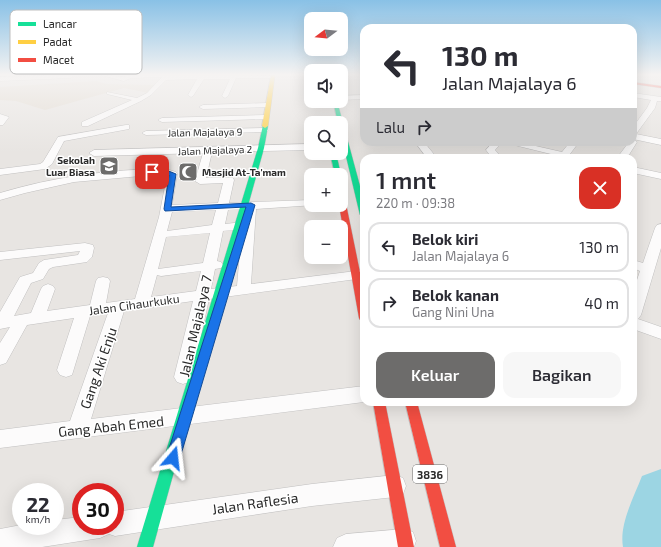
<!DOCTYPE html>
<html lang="id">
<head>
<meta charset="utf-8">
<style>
	body { margin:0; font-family:"Exo 2",sans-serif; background:#f7f7f7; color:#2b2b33; height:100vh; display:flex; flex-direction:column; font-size:15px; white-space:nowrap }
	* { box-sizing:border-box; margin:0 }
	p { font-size:13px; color:#7c7c81 }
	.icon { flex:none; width:22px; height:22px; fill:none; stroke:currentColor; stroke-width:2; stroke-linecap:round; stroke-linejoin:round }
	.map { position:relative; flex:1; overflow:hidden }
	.sheet { position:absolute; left:360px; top:154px; width:277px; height:252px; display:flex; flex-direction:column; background:#fff; border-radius:12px; box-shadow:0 4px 16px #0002 }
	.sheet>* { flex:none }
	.guide { position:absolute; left:360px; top:24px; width:277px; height:122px; border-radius:12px; box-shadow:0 4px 16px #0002; background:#fff; color:#2b2b33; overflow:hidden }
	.needle { width:26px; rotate:254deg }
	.fabs { position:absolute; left:304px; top:12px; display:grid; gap:8px }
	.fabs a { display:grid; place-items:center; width:44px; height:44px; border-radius:8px; background:#fff; box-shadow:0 4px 16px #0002; font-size:20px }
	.speed { position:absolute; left:12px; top:483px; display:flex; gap:8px; font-size:20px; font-weight:700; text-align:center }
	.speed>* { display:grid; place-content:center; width:52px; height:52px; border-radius:50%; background:#fff; box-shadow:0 4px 16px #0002; line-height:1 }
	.speed small { font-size:10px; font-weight:400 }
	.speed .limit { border:6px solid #d22; background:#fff; color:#111 }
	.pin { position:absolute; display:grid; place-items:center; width:34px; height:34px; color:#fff; margin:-17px; border-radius:8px; box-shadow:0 2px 6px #0006 }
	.me { position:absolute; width:44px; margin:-22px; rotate:17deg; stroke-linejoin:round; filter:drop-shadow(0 0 3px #0008) }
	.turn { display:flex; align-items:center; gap:14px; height:84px; padding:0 16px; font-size:18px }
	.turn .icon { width:52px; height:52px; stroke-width:2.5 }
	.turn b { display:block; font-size:28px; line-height:34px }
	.then { display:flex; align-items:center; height:38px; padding:0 16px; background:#0003; gap:8px; font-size:15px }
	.round { display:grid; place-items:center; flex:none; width:42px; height:42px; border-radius:12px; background:#f7f7f7 }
	.headline { display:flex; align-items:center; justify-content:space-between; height:68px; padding:0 16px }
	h1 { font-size:24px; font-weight:600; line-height:30px }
	.action { display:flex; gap:8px; margin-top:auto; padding:8px 16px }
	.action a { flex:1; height:46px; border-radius:12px; background:#6d6c6b; color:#fff; font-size:16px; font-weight:600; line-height:46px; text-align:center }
	.action a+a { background:#f7f7f7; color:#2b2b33 }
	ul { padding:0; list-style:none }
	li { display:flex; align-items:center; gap:12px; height:50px; margin:0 8px 6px; padding:0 8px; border:2px solid #e1e1e2; border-radius:12px }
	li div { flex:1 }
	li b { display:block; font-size:15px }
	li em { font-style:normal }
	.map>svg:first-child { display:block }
	.education { fill:#e2dbd1 }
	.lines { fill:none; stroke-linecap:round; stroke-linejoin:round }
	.river { fill:#9cd5e3; fill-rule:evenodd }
	.street-casing { stroke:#c1c0c0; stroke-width:1 }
	.fast-casing { stroke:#c1c0c0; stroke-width:1 }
	.slow-casing { stroke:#c1c0c0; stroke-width:1 }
	.jam-casing { stroke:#c1c0c0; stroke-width:1 }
	.street { fill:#fcfbfb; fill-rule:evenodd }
	.fast { fill:#16e098; fill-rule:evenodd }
	.slow { fill:#ffcf43; fill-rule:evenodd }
	.jam { fill:#f24e42; fill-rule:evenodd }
	.route { fill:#1a73e8; stroke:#114b97 }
	.labels { text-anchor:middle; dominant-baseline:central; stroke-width:3; stroke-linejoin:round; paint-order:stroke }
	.far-street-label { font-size:10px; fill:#2b2b2b; stroke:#fff }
	.far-poi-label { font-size:10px; font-weight:bold; fill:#2b2b2b; stroke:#fff; text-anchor:end }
	.shield { fill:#fff; stroke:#6b6b6b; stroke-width:1 }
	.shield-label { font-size:11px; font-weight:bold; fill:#2b2b2b }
	.street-label { font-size:12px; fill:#2b2b2b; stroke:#fff }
	.near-street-label { font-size:14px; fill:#2b2b2b; stroke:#fff }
	.key { fill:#fff; stroke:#bfbfbf; stroke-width:1 }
	.key-label { font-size:11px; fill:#2b2b2b }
</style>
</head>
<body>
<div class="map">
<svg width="661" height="547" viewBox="0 0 661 547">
	<rect width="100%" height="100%" fill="#e8e5e2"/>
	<!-- education -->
	<path class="education" d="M 96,81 L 107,84 L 156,85 L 149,93 L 124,88 L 45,110 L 16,101 L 0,100 L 0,87 Z"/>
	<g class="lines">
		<!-- river -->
		<path class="river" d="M 661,469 L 661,547 L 623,547 C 619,524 634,497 642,476 Z"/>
		<!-- street casing -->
		<g class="street-casing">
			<path id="street" d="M 72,75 L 72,77 L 70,78 L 0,81 L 0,77 Z
				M 101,75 L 123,77 L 128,75 L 275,76 L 272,78 L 236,78 L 228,96 L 225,98 L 222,96 L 230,79 L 204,79 L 193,96 L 191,97 L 188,95 L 197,79 L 166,80 L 151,95 L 141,101 L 88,126 L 82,126 L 82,122 L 132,100 L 107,94 L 107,92 L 137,98 L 147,93 L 162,77 L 131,78 L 124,81 Z
				M 633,93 L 661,97 L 661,101 L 657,101 L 655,108 L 636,134 L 661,139 L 661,145 L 633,139 L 633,127 L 647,108 L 651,100 L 633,97 Z
				M 364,95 L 364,99 L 341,100 L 341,96 Z
				M 267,103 L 270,103 L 270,107 L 203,109 L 199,107 L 203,105 Z
				M 0,114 L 9,117 L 3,125 L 0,125 Z
				M 265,115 L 268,115 L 268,119 L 162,122 L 158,120 L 162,118 Z
				M 126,125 L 129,125 L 129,129 L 64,141 L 52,164 L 45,169 L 0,175 L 0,169 L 40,164 L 43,162 L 58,137 Z
				M 264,128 L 268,130 L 267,132 L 146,135 L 142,133 L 146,131 Z
				M 633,139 L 637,142 L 627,158 L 617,158 L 629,142 L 633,142 Z
				M 415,142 L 424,142 L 437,158 L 427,158 Z
				M 493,142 L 518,142 L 562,152 L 570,142 L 579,142 L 567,158 L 557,158 L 559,156 L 502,142 L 495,150 L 501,157 L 492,158 L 486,150 Z
				M 311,144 L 311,150 L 212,152 L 206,178 L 233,178 L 234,180 L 229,203 L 311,200 L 311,205 L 315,205 L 256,209 L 251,284 L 364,270 L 364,278 L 209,299 L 192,377 L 189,382 L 183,384 L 177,382 L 174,377 L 193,301 L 124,311 L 91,419 L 364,386 L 364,402 L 0,448 L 0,430 L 70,421 L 108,313 L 90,316 L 72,375 L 66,377 L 60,375 L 57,370 L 74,318 L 27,325 L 6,363 L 0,365 L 0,343 L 10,327 L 0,329 L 0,312 L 20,277 L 33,273 L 39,263 L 44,260 L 78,255 L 80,251 L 0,260 L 0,252 L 85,243 L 93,245 L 94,248 L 92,257 L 87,262 L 53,267 L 49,269 L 43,279 L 31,283 L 14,316 L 31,313 L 41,289 L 43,286 L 48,284 L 53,286 L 55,289 L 47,311 L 90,305 L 96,281 L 98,278 L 103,277 L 108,278 L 110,281 L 106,303 L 135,299 L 159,217 L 167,176 L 152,175 L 74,182 L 25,193 L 0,200 L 0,193 C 53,177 110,169 166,169 L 176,172 L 177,174 L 172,205 L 218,203 L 223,183 L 200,184 L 195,181 L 203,153 L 94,156 L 89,153 L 94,150 ZM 245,209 L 243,222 L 225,224 L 228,210 ZM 216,210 L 212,225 L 167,231 L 172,212 ZM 242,229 L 237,286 L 211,289 L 215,269 L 221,268 L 223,265 L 221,262 L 217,261 L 223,231 ZM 210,233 L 203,263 L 158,269 L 166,237 ZM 201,271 L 196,291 L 151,297 L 157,275 L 161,276 Z
				M 633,167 L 661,173 L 661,179 L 633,173 Z
				M 661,224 L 661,248 L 641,315 L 638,319 L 661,327 L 661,339 L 633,329 L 633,292 L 640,271 L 633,268 L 633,260 L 643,263 L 655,228 L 657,225 Z
				M 395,475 L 403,478 L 406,486 L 403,494 L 395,497 L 312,506 L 115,536 L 109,534 L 100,538 L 42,547 L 0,547 L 0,529 L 21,525 L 55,526 L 55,520 L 81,517 L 81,526 L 115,526 L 115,512 L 312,484 Z
				M 404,529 L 413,532 L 416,541 L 414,547 L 333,547 L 337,538 L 346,534 Z"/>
		</g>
		<!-- fast casing -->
		<g class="fast-casing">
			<path id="fast" d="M 333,101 L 337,101 L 364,201 L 364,217 L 360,215 L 341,135 L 341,123 L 338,123 Z
				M 263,125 L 268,126 L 264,148 L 153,547 L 137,547 L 258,148 Z
				M 330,153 L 336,153 L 341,175 L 335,175 Z"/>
		</g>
		<!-- slow casing -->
		<g class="slow-casing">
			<path id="slow" d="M 271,75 L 275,75 L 268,126 L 265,128 L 262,126 Z"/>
		</g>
		<!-- jam casing -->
		<g class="jam-casing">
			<path id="jam" d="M 633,82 L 661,86 L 661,88 L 633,84 Z
				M 341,192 L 344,194 L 364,292 L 364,321 L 360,320 L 359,318 L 339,205 L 341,205 Z
				M 373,402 L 385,402 L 414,547 L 398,547 Z
				M 405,402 L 417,402 L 456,547 L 440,547 Z"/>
		</g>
		<!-- street -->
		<use href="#street" class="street"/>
		<!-- fast -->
		<use href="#fast" class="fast"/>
		<!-- slow -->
		<use href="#slow" class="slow"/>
		<!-- jam -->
		<use href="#jam" class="jam"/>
	</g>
	<!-- sky -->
	<linearGradient id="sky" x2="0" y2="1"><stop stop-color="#89c1e6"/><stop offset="0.49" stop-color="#f5f3f2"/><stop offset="1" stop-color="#f5f3f2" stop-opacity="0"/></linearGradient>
	<rect width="661" height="152" fill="url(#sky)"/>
	<!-- route -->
	<path class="route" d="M 166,170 L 176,174 L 171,207 L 251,203 L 255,205 L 180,458 L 178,462 L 173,464 L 168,462 L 166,458 L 246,207 L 165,211 L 164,209 L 169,175 C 162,173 154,176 149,172 L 152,170 Z"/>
	<!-- icons -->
	<defs>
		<g id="school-square" transform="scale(1)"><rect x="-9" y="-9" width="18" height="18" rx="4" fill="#6d6c6b" stroke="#fff"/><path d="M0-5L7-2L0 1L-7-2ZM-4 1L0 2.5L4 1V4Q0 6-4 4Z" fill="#fff"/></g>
		<g id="mosque-square" transform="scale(1)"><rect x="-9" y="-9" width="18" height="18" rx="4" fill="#6d6c6b" stroke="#fff"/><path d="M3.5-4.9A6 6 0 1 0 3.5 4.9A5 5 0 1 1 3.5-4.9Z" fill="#fff"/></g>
	</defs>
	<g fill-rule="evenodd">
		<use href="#school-square" x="109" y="166"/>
		<use href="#mosque-square" x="188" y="172"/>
	</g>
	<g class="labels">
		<!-- far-street labels -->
		<g class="far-street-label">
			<text transform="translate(205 132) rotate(-1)">Jalan Majalaya 9</text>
			<text transform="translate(215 150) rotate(-2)">Jalan Majalaya 2</text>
		</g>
		<!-- far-poi labels -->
		<g class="far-poi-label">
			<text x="95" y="160">Sekolah<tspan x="95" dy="12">Luar Biasa</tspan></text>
			<text x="202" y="172" text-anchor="start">Masjid At-Ta'mam</text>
		</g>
		<!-- shield labels -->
		<rect class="shield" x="413" y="465" width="34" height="18" rx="3"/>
		<g class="shield-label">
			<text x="430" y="474">3836</text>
		</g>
		<!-- street labels -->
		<g class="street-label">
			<text transform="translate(134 304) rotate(-8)">Jalan Cihaurkuku</text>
		</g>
		<!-- near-street labels -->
		<g class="near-street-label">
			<text transform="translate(195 326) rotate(-77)">Jalan Majalaya 7</text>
			<text transform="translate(98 368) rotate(-71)">Gang Aki Enju</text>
			<text transform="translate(111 426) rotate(-6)">Gang Abah Emed</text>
			<text transform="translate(255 503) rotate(-8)">Jalan Raflesia</text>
		</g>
	</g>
	<!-- legend -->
	<rect x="10" y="10" width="132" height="64" rx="6" class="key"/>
	<rect x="18" y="22" width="18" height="4" fill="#16e098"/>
	<rect x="18" y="40" width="18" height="4" fill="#ffcf43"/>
	<rect x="18" y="58" width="18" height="4" fill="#f24e42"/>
	<g class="key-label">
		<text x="43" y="28">Lancar</text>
		<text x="43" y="46">Padat</text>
		<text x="43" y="64">Macet</text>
	</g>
</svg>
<div class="fabs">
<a><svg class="needle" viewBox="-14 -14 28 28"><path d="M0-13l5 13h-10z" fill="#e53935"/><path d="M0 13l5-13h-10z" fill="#7c7c81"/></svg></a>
<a><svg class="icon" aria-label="sound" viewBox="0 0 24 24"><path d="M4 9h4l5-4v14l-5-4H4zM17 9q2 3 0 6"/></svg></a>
<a><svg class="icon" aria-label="search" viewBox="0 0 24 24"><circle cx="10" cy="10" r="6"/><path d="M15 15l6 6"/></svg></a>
<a>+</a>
<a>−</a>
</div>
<div class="speed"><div>22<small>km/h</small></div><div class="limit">30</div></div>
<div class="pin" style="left:152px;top:172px;background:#d93025"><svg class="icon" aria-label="arrive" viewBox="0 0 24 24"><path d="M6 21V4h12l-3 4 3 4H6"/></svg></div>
<svg class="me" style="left:173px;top:458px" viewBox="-20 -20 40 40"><path d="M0-17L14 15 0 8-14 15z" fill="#1a73e8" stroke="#fff" stroke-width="4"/></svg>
<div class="guide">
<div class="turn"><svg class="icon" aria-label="left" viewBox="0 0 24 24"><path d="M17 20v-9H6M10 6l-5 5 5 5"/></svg><div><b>130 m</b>Jalan Majalaya 6</div></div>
<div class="then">Lalu<svg class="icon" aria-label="right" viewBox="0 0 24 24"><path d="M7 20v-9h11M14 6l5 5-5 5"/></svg></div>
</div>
<section class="sheet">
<div class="headline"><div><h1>1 mnt</h1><p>220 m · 09:38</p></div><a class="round" style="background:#d93025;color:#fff"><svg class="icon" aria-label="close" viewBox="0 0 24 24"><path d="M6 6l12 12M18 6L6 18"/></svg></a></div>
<ul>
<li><svg class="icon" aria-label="left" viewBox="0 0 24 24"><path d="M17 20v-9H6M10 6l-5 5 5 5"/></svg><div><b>Belok kiri</b><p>Jalan Majalaya 6</p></div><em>130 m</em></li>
<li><svg class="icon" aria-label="right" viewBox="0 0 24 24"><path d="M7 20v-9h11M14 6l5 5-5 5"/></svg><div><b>Belok kanan</b><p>Gang Nini Una</p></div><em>40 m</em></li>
</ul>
<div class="action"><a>Keluar</a><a>Bagikan</a></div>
</section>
</div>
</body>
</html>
